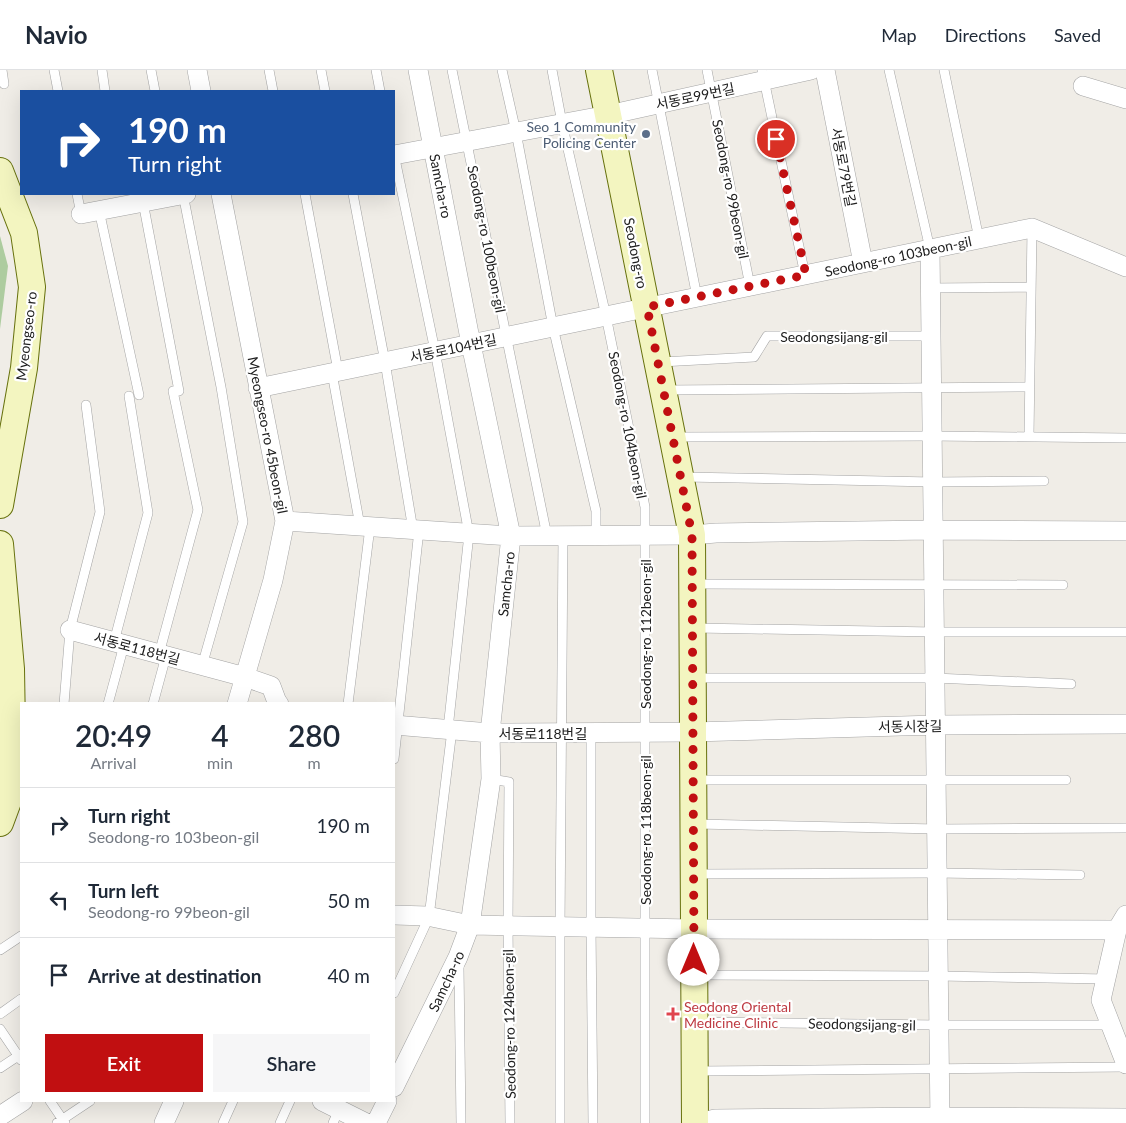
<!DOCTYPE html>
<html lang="en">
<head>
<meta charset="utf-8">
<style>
	body { margin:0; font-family:Lato,"Noto Sans KR",sans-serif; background:#f6f6f7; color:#1f2937; height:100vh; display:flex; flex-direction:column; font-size:19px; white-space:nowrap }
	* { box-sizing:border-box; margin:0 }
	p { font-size:16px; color:#747a83 }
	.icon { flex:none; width:28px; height:28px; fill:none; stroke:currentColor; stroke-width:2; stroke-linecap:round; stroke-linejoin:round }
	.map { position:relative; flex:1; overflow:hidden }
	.sheet { position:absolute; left:20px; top:632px; width:375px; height:400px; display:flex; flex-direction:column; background:#fff; border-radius:0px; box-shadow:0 5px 20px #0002 }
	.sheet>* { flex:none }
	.hud { position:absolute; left:20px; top:20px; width:375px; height:105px; border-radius:0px; box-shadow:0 5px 20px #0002; background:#1a4fa0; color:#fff; overflow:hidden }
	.pin { position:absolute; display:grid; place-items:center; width:42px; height:42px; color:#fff; margin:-21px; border:2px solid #fff; border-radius:50%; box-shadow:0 1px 5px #0007 }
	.me { position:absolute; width:55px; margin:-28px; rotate:0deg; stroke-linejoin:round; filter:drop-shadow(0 0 4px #0008) }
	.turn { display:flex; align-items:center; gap:18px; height:105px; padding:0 25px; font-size:22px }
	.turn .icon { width:65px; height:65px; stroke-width:2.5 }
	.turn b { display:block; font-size:35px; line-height:42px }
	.eta { display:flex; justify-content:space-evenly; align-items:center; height:85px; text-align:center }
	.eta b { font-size:30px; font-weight:600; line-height:35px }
	.button { display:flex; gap:10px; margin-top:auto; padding:10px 25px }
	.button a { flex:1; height:58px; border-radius:0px; background:#c10f11; color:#fff; font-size:20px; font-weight:600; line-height:58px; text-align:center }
	.button a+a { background:#f6f6f7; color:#1f2937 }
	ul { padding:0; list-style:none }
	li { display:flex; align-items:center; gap:15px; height:75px; padding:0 25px; border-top:1px solid #e0e1e3 }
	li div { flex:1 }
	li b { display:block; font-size:19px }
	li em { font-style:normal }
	header { display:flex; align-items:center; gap:30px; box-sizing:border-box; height:70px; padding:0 25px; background:#fff; border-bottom:1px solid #e0e1e3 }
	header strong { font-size:24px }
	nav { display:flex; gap:28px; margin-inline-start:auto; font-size:18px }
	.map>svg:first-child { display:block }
	.forest { fill:#adcc9f }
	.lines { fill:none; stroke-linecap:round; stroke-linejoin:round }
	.lane-casing { stroke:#a4a4a4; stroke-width:10 }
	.street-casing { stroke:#a4a4a4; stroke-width:20 }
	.secondary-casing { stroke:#67710d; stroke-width:28 }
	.lane { stroke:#fff; stroke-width:9 }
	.street { stroke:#fff; stroke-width:19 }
	.secondary { stroke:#f3f5c0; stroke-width:26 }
	.route { stroke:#c10f11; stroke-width:9; stroke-dasharray:0 16.2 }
	.service-dot { fill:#5c6f8a; stroke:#fff; stroke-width:2 }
	.health-dot { fill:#e0444e; stroke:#fff; stroke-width:2 }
	.labels { text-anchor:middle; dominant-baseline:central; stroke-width:4.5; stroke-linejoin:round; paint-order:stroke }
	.street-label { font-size:14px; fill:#202020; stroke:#fff }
	.service-label { font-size:14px; fill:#4e5e75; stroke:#fff; text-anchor:end }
	.health-label { font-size:14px; fill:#be3a42; stroke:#fff; text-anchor:start }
</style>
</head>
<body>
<header>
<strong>Navio</strong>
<nav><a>Map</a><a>Directions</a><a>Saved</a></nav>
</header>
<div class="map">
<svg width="1126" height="1053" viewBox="0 0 1126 1053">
	<rect width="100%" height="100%" fill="#f0ede7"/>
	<!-- forest -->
	<path class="forest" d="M 0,166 L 8,196 L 0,259 Z"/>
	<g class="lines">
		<!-- lane casing -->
		<g class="lane-casing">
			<path id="lane" d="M 2,0 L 4,14
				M 54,0 L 58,21
				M 102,0 L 105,21
				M 151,0 L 155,21
				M 269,0 L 273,21
				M 321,0 L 325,21
				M 376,0 L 380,21
				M 452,0 L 547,466
				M 502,0 L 516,62 L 553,257 L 596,441 L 596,466
				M 552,0 L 562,53 L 606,246 L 645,437 L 645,1053
				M 652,0 L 697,227
				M 707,0 L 750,216
				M 762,0 L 805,205
				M 889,0 L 930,179
				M 944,0 L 979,169
				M 394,84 L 435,281 L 469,464 L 448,659
				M 77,124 L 81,144
				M 183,124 L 221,317 L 243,452 L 202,596
				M 305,124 L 338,301
				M 353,124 L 385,292 L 413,460
				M 143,132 L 179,321
				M 99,140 L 139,325
				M 930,218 L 1031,217
				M 661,292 L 754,287 L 767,266 L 931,266
				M 332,303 L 360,456
				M 666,320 L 1029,317
				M 676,367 L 932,366 L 1126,368
				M 1029,367 L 1032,158
				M 684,407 L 933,412 L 1044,411
				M 694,514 L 1063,515
				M 696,558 L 935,562 L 1126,562
				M 114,572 L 148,443 L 129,326
				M 159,584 L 198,440 L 173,321
				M 696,608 L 935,608 L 1071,614
				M 64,634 L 70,560 L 100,442 L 86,335
				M 108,634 L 124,575
				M 153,634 L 166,586
				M 348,634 L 370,457
				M 591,663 L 591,857 L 593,1053
				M 394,689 L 419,460
				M 491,709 L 509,712 L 508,855 L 510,1053
				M 696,710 L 1066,710
				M 697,754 L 937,759 L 1126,758
				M 697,804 L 937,803 L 1080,805
				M 0,880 L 21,866
				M 459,897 L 461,1053
				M 697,905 L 939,906 L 1107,909
				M 394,923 L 429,847 L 452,660
				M 0,944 L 21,929
				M 697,952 L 939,955 L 1111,955
				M 0,959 L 21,990
				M 0,998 L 21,984
				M 698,1001 L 1126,997
				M 50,1031 L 65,1053
				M 57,1053 L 90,1031
				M 223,1053 L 233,1031
				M 280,1053 L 290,1031
				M 333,1053 L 340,1037
				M 560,1053 L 560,857 L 563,466"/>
		</g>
		<!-- street casing -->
		<g class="street-casing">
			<path id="street" d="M 197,0 L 201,21
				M 825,0 L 863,193
				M 1083,16 L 1126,29
				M 394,85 L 608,45 L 811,0
				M 221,124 L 285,451 L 273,510 L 237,634
				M 81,144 L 186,124
				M 930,179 L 940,1053
				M 258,318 L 1032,158 L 1126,197
				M 285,451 L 511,466 L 692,465 L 716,463 L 933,460 L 1126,461
				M 70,560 L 245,607 L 271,616 L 277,632 L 279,634
				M 394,655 L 490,663 L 693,662 L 936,655 L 1126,654
				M 394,845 L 427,846 L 470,855 L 694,859 L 1117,860
				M 1126,845 L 1117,860 L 1101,930 L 1126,994
				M 394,1017 L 458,887 L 470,855 L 491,709 L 490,663 L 511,466 L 471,274 L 418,0
				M 322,1031 L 366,1053
				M 0,1046 L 23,1031
				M 164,1053 L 174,1031
				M 376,1053 L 387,1031
				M 698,1053 L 715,1049 L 940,1047 L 1126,1048"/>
		</g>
		<!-- secondary casing -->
		<g class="secondary-casing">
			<path id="secondary" d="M 599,0 L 692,465 L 695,1053
				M 0,101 L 24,163 L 32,217 L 24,298 L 0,435
				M 0,474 L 11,599 L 13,718 L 0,753"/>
		</g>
		<!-- lane -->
		<use href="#lane" class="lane"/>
		<!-- street -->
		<use href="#street" class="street"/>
		<!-- secondary -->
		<use href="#secondary" class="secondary"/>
	</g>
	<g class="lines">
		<!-- route -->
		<path class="route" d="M 694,890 L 692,465 L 647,237 L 806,205 L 776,69"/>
	</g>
	<!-- markers -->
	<circle class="service-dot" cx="646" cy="64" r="5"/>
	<path class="health-dot" d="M670.5 936.5h5v5h5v5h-5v5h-5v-5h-5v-5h5z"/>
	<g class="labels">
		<!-- street labels -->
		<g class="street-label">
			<text transform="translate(695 26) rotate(-12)">서동로99번길</text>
			<text transform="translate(844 97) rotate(79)">서동로79번길</text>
			<text transform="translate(441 116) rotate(79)">Samcha-ro</text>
			<text transform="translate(731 119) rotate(79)">Seodong-ro 99beon-gil</text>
			<text transform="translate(487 169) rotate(79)">Seodong-ro 100beon-gil</text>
			<text transform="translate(636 183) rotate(79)">Seodong-ro</text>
			<text transform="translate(898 186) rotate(-12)">Seodong-ro 103beon-gil</text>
			<text transform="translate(26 266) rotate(-83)">Myeongseo-ro</text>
			<text x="834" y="266">Seodongsijang-gil</text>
			<text transform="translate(453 278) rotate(-12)">서동로104번길</text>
			<text transform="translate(628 355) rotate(79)">Seodong-ro 104beon-gil</text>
			<text transform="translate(268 365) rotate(79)">Myeongseo-ro 45beon-gil</text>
			<text transform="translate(506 514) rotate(-84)">Samcha-ro</text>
			<text transform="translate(645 564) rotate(-90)">Seodong-ro 112beon-gil</text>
			<text transform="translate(137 578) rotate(15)">서동로118번길</text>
			<text transform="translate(910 656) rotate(-1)">서동시장길</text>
			<text x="543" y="663">서동로118번길</text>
			<text transform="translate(645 760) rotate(-90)">Seodong-ro 118beon-gil</text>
			<text transform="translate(446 911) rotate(-65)">Samcha-ro</text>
			<text transform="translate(509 954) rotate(-91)">Seodong-ro 124beon-gil</text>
			<text transform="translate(862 954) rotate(1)">Seodongsijang-gil</text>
		</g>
		<!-- service labels -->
		<g class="service-label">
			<text x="636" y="56">Seo 1 Community<tspan x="636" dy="16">Policing Center</tspan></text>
		</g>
		<!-- health labels -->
		<g class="health-label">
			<text x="684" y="936">Seodong Oriental<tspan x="684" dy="16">Medicine Clinic</tspan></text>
		</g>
	</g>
</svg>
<div class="pin" style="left:776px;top:69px;background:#d93025"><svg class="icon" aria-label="arrive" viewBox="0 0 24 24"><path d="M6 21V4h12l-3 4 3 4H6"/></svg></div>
<svg class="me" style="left:694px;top:890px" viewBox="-20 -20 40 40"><circle r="19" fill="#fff"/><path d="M0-13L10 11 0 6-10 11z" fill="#c10f11"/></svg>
<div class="hud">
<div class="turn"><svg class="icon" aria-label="right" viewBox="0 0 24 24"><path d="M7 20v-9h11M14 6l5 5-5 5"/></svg><div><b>190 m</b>Turn right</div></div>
</div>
<section class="sheet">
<div class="eta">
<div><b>20:49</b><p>Arrival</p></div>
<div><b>4</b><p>min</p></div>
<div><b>280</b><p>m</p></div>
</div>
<ul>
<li><svg class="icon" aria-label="right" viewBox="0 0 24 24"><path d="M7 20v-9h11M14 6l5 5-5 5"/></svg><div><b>Turn right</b><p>Seodong-ro 103beon-gil</p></div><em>190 m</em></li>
<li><svg class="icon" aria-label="left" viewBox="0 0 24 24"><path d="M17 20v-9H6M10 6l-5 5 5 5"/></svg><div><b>Turn left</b><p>Seodong-ro 99beon-gil</p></div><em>50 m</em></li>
<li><svg class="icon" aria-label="arrive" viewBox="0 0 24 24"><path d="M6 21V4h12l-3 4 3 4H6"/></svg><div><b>Arrive at destination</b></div><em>40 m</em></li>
</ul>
<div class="button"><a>Exit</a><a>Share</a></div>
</section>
</div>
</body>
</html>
